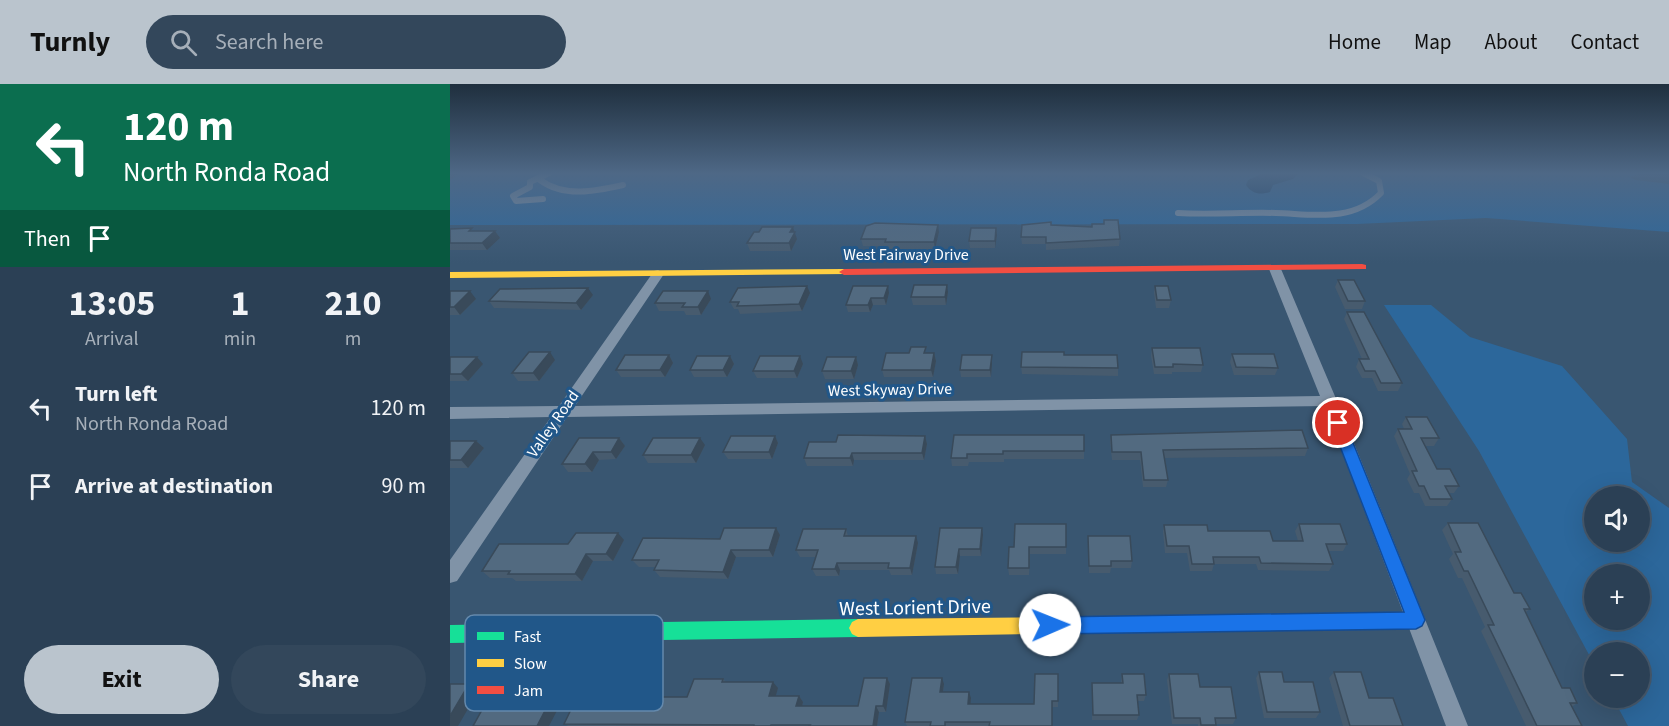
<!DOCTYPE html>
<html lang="en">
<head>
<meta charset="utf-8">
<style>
	body { margin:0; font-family:"Source Sans 3",sans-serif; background:#33475b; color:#f1f3f6; height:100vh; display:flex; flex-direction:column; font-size:22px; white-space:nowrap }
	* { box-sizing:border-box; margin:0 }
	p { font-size:20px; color:#a6afb9 }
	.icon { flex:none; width:33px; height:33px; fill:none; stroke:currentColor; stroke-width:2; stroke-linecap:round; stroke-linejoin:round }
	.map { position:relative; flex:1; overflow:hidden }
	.panel { display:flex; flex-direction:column; background:#2b4055; width:450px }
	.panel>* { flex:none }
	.guide { background:#0b6e4f; color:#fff; overflow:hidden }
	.controls { position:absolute; left:1134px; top:402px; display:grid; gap:12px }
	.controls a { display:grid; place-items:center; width:66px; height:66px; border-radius:50%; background:#2b4055; box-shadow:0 6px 24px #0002,0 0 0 2px #47596c; font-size:30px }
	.pin { position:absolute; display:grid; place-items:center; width:51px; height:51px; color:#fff; margin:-26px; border:3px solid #fff; border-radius:50%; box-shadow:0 2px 6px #0007 }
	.me { position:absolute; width:66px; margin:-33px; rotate:89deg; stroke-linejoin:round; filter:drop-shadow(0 0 4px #0008) }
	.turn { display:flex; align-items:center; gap:21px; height:126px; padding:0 24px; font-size:27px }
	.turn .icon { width:78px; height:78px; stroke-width:2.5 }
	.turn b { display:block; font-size:42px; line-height:51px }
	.then { display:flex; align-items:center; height:57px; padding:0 24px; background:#0003; gap:12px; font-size:22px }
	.eta { display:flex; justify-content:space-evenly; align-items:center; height:102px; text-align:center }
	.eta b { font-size:36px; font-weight:700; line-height:42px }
	.button { display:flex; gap:12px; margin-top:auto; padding:12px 24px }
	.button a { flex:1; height:69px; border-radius:36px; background:#bac4cd; color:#111; font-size:24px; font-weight:700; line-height:69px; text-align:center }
	.button a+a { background:#33475b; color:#f1f3f6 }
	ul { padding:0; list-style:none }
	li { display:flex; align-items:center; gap:18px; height:78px; padding:0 24px }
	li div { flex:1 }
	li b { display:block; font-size:22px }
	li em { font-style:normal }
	header { display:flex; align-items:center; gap:36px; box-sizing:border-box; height:84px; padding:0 30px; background:#bac4cd; color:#111 }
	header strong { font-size:28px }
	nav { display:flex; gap:33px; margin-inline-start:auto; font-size:21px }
	.search { width:420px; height:54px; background:#33475b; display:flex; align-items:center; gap:15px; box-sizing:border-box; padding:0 21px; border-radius:33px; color:#a6afb9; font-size:22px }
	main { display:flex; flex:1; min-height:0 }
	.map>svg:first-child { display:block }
	.green { fill:#2c679b; fill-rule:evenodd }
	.water { fill:#194269 }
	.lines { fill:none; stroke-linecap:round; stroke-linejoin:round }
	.lane { stroke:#8093a7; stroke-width:6 }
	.street { fill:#8093a7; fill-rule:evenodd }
	.fast { fill:#16e098; fill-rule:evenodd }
	.slow { fill:#ffcf43; fill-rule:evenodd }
	.jam { fill:#f24e42; fill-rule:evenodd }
	.wall { fill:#475b6e }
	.shaded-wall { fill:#394a5a }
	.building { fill:#526a80; stroke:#394a5a; stroke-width:1.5 }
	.route { fill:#1a73e8; stroke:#114b97; stroke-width:1.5 }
	.labels { text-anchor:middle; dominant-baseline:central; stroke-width:6; stroke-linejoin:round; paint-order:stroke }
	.street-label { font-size:16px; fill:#fff; stroke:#215789 }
	.near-street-label { font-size:20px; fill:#fff; stroke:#215789 }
	.key { fill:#215789; stroke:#6489ac; stroke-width:1.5 }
	.key-label { font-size:16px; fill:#fff }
</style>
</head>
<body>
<header>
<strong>Turnly</strong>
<div class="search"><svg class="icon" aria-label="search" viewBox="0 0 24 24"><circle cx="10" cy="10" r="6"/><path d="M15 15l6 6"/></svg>Search here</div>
<nav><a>Home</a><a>Map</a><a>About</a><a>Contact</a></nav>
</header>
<main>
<section class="panel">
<div class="guide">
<div class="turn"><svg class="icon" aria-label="left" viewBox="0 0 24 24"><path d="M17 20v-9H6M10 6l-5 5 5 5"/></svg><div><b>120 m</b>North Ronda Road</div></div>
<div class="then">Then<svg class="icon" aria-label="arrive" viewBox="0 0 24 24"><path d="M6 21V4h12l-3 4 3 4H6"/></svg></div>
</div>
<div class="eta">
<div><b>13:05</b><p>Arrival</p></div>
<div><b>1</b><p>min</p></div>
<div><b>210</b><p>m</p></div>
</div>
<ul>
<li><svg class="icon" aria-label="left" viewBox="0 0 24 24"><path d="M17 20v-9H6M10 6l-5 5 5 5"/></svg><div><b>Turn left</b><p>North Ronda Road</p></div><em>120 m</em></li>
<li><svg class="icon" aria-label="arrive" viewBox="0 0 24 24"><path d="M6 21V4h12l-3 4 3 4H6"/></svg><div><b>Arrive at destination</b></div><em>90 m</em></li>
</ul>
<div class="button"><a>Exit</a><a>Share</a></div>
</section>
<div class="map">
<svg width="1219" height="642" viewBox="0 0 1219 642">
	<rect width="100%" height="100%" fill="#395671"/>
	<!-- green -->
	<path class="green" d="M 9,89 L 1192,89 L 1179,93 L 1186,96 L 1219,100 L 1219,148 L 1036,134 L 907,140 L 0,141 L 0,96 Z
		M 934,221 L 981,221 L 1020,253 L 1112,282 L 1177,355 L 1182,398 L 1219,424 L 1219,642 L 1178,642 L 1163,614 L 1190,614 L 1190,568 L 1144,568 L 1144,580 L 1029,367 ZM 1144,412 L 1190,412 L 1190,458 L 1144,458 ZM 1144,490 L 1190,490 L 1190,536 L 1144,536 Z"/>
	<!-- water -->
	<path class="water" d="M 813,89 L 849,89 L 843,95 L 823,101 L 820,108 C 810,111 802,110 796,101 L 798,96 Z"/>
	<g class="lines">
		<!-- lane -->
		<path class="lane" d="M 90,96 C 114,114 146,107 173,101
			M 93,115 L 66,117 L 63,112 L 80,103 L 80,98 L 99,89
			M 728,129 C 761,131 793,128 826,129 C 862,130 902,139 931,109 L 929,97 L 913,89"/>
		<!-- street -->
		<path class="street" d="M 825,181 L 831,185 L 887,317 L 1018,642 L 996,642 L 875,322 L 117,333 L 7,497 L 0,499 L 0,476 L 101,333 L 0,335 L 0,323 L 109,322 L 204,187 L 208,186 L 214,190 L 125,322 L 870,312 L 819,185 Z"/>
		<!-- fast -->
		<path class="fast" d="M 408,535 L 414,538 L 417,544 L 414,550 L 408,553 L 0,559 L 0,541 Z"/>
		<!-- slow -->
		<path class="slow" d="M 394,185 L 398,186 L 398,190 L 0,194 L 0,188 Z
			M 708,532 L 714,534 L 717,540 L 714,546 L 708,548 L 408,553 L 402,550 L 399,544 L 402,538 L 408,535 Z"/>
		<!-- jam -->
		<path class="jam" d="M 912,180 L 916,181 L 916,185 L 394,191 L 389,188 L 394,185 Z
			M 966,528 L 972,530 L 975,536 L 972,542 L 966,544 L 708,548 L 702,546 L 699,540 L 702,534 L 708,532 Z"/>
	</g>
	<!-- wall -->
	<path class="wall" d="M 654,136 L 670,155 L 669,162 L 596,166 L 596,160 L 572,160 L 571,153 L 601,141 L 642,143 L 654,140 Z
		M 546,144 L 547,151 L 545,164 L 520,164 L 519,157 Z
		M 0,145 L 24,147 L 45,147 L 50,154 L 37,166 L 0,166 Z
		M 344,148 L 347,155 L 341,167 L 300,167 L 297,159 Z
		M 489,148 L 485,165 L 437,165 L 436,162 L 413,162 L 411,155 Z
		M 888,196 L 915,217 L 912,225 L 895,225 L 885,203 Z
		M 403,202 L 439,209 L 436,221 L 423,221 L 420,228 L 398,228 L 396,221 Z
		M 705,202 L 721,216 L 719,224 L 706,224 L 704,209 Z
		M 0,207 L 26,215 L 10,231 L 0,231 Z
		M 498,208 L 496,221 L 463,221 L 461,213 Z
		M 360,209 L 352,227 L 290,230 L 288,225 L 284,225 L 280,218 Z
		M 143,211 L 131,226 L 44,224 L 39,217 Z
		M 261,215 L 251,231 L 236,231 L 234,227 L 209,227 L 205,219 Z
		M 897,228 L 952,299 L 948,307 L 928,307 L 922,294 L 912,294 L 906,283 L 909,275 L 912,275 L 894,235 Z
		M 702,264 L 753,281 L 751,288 L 722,288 L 722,290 L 704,290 L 701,272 Z
		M 484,269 L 486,277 L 483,293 L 434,293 L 432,286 Z
		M 782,270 L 828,284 L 825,291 L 784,291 L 780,278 Z
		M 219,271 L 223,279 L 215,293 L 171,293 L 166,286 Z
		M 614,271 L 668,284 L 668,292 L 572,290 L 571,283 Z
		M 280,272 L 284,280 L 277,293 L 244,293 L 240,286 Z
		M 0,273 L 33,280 L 18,297 L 0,297 Z
		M 406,273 L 408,281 L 404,295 L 375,295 L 372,287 Z
		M 105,276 L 89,297 L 68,297 L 62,289 Z
		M 542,279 L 541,293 L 511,293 L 510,286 Z
		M 353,280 L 347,294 L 307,294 L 303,287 Z
		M 956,333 L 989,354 L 984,362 L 975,362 L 987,385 L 1009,402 L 1004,409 L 999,409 L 1002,415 L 997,422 L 975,422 L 969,409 L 964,409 L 957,395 L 960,390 L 944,352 L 948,345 L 954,345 L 952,340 Z
		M 504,351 L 634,367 L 634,375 L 554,375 L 554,378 L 519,378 L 518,382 L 502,382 L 501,374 Z
		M 661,351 L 858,364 L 855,372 L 715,374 L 718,396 L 716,403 L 693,403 L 690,376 L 662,376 L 660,358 Z
		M 325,352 L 328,359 L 322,375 L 278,375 L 273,368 Z
		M 475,352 L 477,360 L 474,376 L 404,376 L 403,382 L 357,382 L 354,374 L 386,358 Z
		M 169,354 L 175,362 L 166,375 L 149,376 L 142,388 L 118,388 L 112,380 Z
		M 0,357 L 26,357 L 34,364 L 18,384 L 0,384 Z
		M 255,361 L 246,379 L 198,379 L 193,371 Z
		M 998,439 L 1080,525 L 1076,528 L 1112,604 L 1127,619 L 1122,623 L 1132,642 L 1076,642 L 1031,547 L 1035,543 L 1012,494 L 1008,494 L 999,475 L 1003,470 L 992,446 Z
		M 616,440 L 616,470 L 580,470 L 579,491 L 559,491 L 558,484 L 564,463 Z
		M 849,440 L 897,460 L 893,467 L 879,467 L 883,480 L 879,487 L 808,486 L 806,480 L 764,480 L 762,487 L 740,487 L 737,469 L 715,469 L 713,448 L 714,441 L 823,457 L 848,457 L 845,447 Z
		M 326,444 L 330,451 L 323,473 L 286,473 L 278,495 L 210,493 L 204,486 L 205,483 L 189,483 L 182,476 L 270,455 Z
		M 532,444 L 533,451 L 531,472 L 510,472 L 508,490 L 486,490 L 485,483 Z
		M 396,445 L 398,452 L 468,459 L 462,491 L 441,491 L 439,486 L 390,486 L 389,492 L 366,492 L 362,485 L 366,473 L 350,473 L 346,466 Z
		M 638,452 L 682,477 L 681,484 L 661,484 L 660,489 L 639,489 Z
		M 174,456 L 163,477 L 143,477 L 132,497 L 66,497 L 62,494 L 40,494 L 32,487 L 118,460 Z
		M 809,588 L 834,598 L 870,628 L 866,634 L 814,634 L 806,594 Z
		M 884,588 L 919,614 L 953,642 L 893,642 L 879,594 Z
		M 608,590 L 608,623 L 602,623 L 602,642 L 457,642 L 455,638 L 494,600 L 493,608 L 521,614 L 520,620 L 584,620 Z
		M 672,590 L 696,611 L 694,617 L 688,617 L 689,631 L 687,636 L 642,636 L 642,599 L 671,599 Z
		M 719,590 L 750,603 L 786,634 L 783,640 L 766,640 L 766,642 L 748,642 L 748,640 L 722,640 L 717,596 Z
		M 437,594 L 440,600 L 436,628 L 429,628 L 427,642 L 118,642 L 114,640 L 161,607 L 186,597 L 194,603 L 189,613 L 237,613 L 273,595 L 276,598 L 328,604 L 325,612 L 349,612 L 353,618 L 352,622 L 408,622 Z"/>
	<!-- shaded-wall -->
	<path class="shaded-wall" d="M 488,141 L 489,148 L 485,165 L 484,158 Z
		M 343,143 L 347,155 L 341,167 L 339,159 L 340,148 Z
		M 546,144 L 547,151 L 545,164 L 545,157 Z
		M 45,147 L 50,154 L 37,166 L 32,159 Z
		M 497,201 L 498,208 L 496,221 L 495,213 Z
		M 357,202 L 360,209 L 352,227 L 349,220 Z
		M 438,202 L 439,209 L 436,221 L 434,214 Z
		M 138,204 L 143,211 L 131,226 L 126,219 Z
		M 20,207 L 26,215 L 10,231 L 4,223 Z
		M 258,207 L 261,215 L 251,231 L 248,223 Z
		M 421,214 L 423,221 L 420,228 L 418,221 Z
		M 100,268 L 105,276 L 89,297 L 83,289 Z
		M 484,269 L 486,277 L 483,293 L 481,286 Z
		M 219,271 L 223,279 L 215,293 L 210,286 Z
		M 542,271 L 542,279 L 541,293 L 540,286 Z
		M 280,272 L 284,280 L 277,293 L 273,286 Z
		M 350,272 L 353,280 L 347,294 L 344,287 Z
		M 27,273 L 33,280 L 18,297 L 11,290 Z
		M 406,273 L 408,281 L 404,295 L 401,287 Z
		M 325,352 L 328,359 L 322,375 L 319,368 Z
		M 475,352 L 477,360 L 474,376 L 472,369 Z
		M 169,354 L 175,362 L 166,375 L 161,368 Z
		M 250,354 L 255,361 L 246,379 L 241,371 Z
		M 26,357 L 34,364 L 18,384 L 11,376 Z
		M 143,368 L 149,376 L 142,388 L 135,380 Z
		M 402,369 L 404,376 L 403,382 L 400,374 Z
		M 326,444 L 330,451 L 323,473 L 319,466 Z
		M 532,444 L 533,451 L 531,472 L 530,465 Z
		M 168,449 L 174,456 L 163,477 L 156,470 Z
		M 466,452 L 468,459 L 462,491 L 460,484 Z
		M 509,465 L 510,472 L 508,490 L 506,483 Z
		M 281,466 L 286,473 L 278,495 L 273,488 Z
		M 136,470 L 143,477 L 132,497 L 125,490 Z
		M 387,479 L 390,486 L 389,492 L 385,485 Z
		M 437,594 L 440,600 L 436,628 L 433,622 Z
		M 492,594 L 494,600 L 492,614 L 490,608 Z
		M 186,597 L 194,603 L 187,619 L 180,613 Z
		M 323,598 L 328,604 L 324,618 L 319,612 Z
		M 19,600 L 29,606 L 8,642 L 0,642 L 0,632 Z
		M 77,601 L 85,607 L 79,619 L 70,613 Z
		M 519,608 L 521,614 L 520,626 L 518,620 Z
		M 349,612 L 353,618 L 351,627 L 346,622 Z
		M 102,613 L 111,619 L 99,642 L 87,642 Z
		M 426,622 L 429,628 L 427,642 L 423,642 Z"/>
	<!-- building -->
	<path class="building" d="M 654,136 L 668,136 L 670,155 L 596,159 L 596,153 L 571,153 L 572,141 L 601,138 L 601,141 L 642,143 L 642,140 L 654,140 Z
		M 425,139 L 488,141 L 484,158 L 435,158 L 436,155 L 411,155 L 416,142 Z
		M 312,143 L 343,143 L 340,148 L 345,148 L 339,159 L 297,159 L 304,148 L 309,148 Z
		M 22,144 L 19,147 L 45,147 L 32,159 L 0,159 L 0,145 Z
		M 521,144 L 546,144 L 545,157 L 519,157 Z
		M 888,196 L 904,196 L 915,217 L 898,217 Z
		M 464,201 L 497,201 L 495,213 L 461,213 Z
		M 357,202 L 349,220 L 287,222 L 289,218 L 280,218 L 288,204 Z
		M 403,202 L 438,202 L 434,214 L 421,214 L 418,221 L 396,221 Z
		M 705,202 L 718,202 L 721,216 L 707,216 Z
		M 138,204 L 126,219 L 39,217 L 50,205 Z
		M 0,207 L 20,207 L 4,223 L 0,223 Z
		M 213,207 L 258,207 L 248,223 L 232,223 L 235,219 L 205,219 Z
		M 897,228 L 914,228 L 952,299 L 931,299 L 925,287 L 915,287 L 909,275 L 919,275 Z
		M 461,263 L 476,263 L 474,269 L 484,269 L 481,286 L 432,286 L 436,269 L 459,269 Z
		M 702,264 L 750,264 L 753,281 L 723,280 L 723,283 L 705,283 Z
		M 79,268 L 100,268 L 83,289 L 62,289 Z
		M 572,268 L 614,268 L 614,271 L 667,271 L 668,284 L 571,283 Z
		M 782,270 L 824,270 L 828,284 L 786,283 Z
		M 175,271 L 219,271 L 210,286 L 166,286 Z
		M 512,271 L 542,271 L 540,286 L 510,286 Z
		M 247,272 L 280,272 L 273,286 L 240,286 Z
		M 310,272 L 350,272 L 344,287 L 303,287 Z
		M 0,273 L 27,273 L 11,290 L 0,290 Z
		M 377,273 L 406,273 L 401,287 L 372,287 Z
		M 956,333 L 977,333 L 989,354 L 971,354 L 987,385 L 1000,385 L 1009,402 L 995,402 L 1002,415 L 980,415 L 974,402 L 969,402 L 962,387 L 967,387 L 948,345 L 962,345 Z
		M 852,346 L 858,364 L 713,366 L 718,396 L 694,396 L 691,368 L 662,368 L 661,351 Z
		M 388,351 L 475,352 L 472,369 L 402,369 L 400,374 L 354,374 L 359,358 L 386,358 Z
		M 504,351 L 634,351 L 634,367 L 553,367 L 553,370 L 517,370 L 517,374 L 501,374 Z
		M 281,352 L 325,352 L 319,368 L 273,368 Z
		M 129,354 L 169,354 L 161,368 L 143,368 L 135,380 L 112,380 Z
		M 203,354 L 250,354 L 241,371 L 193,371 Z
		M 0,357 L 26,357 L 11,376 L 0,376 Z
		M 998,439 L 1028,439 L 1064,509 L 1071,509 L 1080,525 L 1074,525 L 1112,604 L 1120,604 L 1127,619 L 1120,619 L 1132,642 L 1087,642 L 1038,541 L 1044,541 L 1018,487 L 1014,487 L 1005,468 L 1011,468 Z
		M 565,440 L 616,440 L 616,463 L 579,463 L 579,484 L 558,484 L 559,463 L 564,463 Z
		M 849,440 L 890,440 L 897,460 L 876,460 L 883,480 L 811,479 L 809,473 L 763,473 L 764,480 L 742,480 L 739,462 L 717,462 L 714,441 L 757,441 L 758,447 L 820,447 L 823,457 L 853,457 Z
		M 274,444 L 326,444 L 319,466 L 281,466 L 273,488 L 204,486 L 209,476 L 182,476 L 193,454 L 270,455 Z
		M 490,444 L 532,444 L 530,465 L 509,465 L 506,483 L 485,483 Z
		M 353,445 L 396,445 L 394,452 L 466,452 L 460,484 L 438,484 L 439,479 L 387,479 L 385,485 L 362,485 L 368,466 L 346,466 Z
		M 126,449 L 168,449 L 156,470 L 136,470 L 125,490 L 58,490 L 60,487 L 32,487 L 49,460 L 118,460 Z
		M 638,452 L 680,452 L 682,477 L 661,477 L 661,482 L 639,482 Z
		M 809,588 L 832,588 L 834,598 L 863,598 L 870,628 L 817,628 Z
		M 884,588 L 911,588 L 919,614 L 943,614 L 953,642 L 900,642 Z
		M 585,590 L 608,590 L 608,617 L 602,617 L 602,642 L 539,642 L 540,638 L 495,638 L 495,642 L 480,642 L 481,638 L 455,638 L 462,594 L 492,594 L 490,608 L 519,608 L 518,620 L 584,620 Z
		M 672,590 L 694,590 L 696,611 L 687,611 L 689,631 L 643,631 L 642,599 L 673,599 Z
		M 719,590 L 748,590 L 750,603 L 781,603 L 786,634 L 765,634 L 766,641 L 751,641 L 750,634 L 724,634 Z
		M 414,594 L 437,594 L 433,622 L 426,622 L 423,642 L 359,642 L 360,641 L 321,641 L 320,642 L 304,642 L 304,641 L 114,640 L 130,607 L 161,607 L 166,597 L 186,597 L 180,613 L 237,613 L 244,595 L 273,595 L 272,598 L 323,598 L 319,612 L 349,612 L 346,622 L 408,622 Z
		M 0,600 L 19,600 L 0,632 Z
		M 46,601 L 77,601 L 70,613 L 102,613 L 87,642 L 23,642 Z"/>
	<!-- sky -->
	<linearGradient id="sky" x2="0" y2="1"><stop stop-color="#1f2f3e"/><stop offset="0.5" stop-color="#4e6886"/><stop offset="1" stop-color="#4e6886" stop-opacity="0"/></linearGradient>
	<rect width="1219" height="179" fill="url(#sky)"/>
	<!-- route -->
	<path class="route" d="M 888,334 L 895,339 L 975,536 L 972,542 L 966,545 L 600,550 L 593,547 L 591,541 L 593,535 L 600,533 L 954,528 L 881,339 Z"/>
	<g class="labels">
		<!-- street labels -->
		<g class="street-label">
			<text x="456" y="171">West Fairway Drive</text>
			<text transform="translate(440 306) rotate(-1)">West Skyway Drive</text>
			<text transform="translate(103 340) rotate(-55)">Valley Road</text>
		</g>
		<!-- near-street labels -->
		<g class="near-street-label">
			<text transform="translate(465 524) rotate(-1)">West Lorient Drive</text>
		</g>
	</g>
	<!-- legend -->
	<rect x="15" y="531" width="198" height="96" rx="9" class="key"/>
	<rect x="27" y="548" width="27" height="8" fill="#16e098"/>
	<rect x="27" y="575" width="27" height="8" fill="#ffcf43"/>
	<rect x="27" y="602" width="27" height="8" fill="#f24e42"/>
	<g class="key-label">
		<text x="64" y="558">Fast</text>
		<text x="64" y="585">Slow</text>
		<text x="64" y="612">Jam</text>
	</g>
</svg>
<div class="controls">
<a><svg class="icon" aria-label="sound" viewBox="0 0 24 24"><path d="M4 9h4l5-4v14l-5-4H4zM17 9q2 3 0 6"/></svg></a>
<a>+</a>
<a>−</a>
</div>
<div class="pin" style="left:888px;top:339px;background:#d93025"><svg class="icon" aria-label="arrive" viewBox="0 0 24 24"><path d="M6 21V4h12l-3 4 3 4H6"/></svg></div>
<svg class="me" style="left:600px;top:541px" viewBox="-20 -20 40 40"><circle r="19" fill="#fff"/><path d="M0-13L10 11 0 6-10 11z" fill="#1a73e8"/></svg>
</div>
</main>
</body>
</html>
